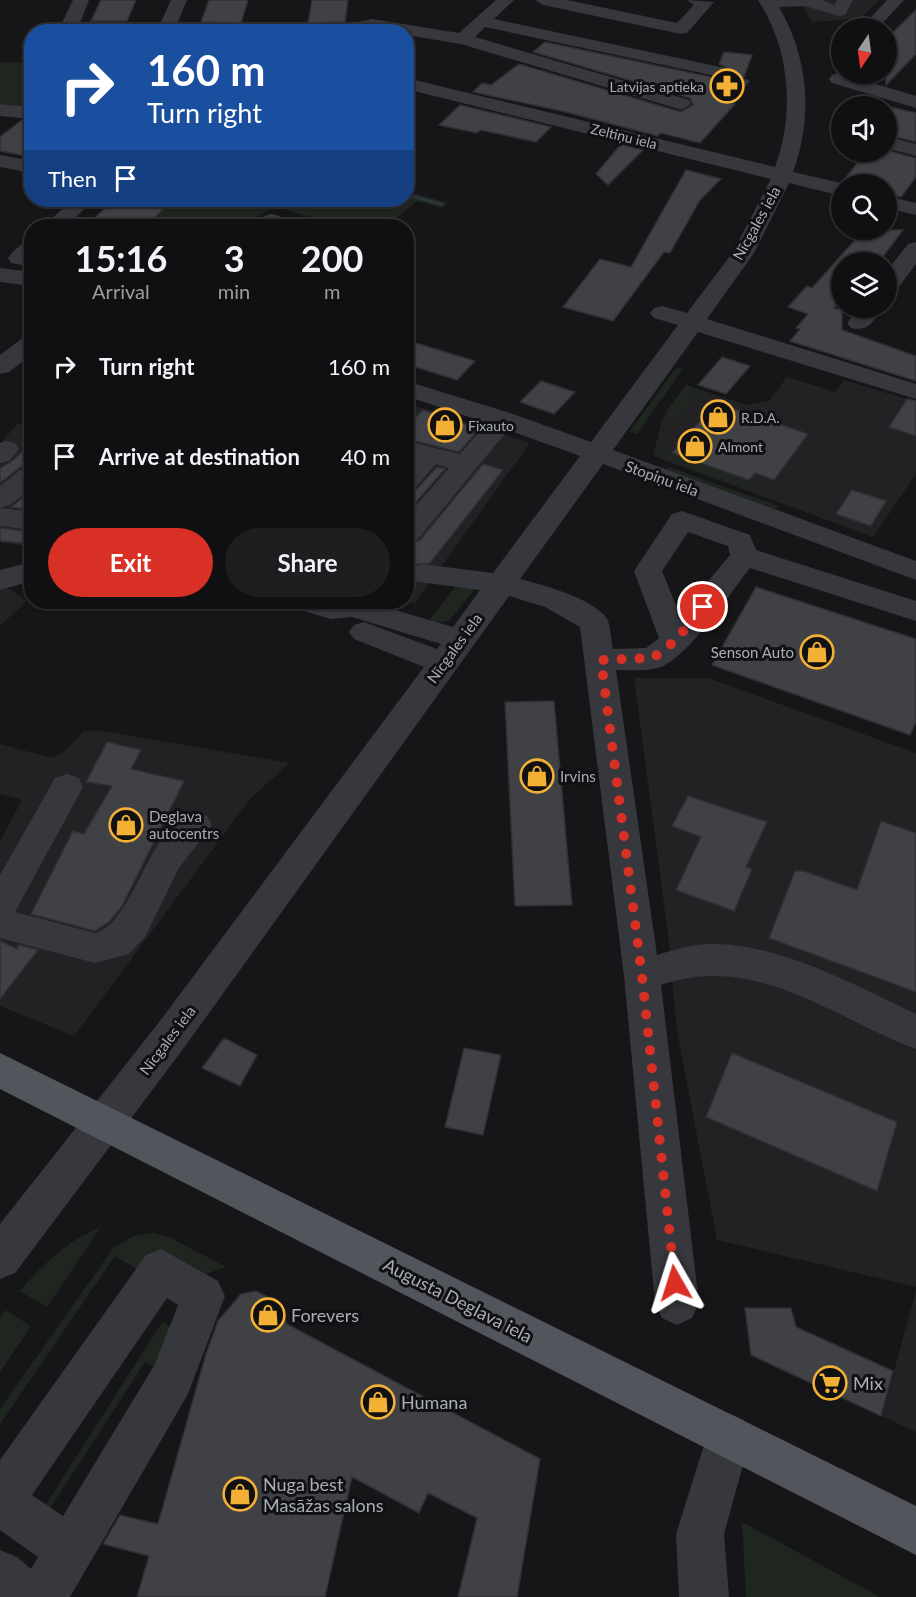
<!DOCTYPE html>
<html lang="en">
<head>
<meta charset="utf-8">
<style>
	body { margin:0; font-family:Lato,sans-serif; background:#1e1e20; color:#f1f3f6; height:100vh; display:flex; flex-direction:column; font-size:22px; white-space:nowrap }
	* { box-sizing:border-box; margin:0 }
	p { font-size:20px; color:#9c9d9f }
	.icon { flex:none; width:33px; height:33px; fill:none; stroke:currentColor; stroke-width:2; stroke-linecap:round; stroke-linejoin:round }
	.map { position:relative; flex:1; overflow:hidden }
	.details { position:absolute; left:24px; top:219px; width:390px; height:390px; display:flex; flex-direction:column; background:#101012; border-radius:24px; box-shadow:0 2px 4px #0004,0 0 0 2px #303032 }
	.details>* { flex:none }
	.hud { position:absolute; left:24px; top:24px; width:390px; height:183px; border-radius:24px; box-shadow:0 2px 4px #0004,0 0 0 2px #303032; background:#1a4fa0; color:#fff; overflow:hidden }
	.needle { width:39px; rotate:193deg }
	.fabs { position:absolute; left:831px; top:18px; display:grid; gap:12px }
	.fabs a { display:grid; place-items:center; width:66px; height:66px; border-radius:50%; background:#101012; box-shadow:0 2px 4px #0004,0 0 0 2px #303032; font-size:30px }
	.pin { position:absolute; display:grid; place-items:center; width:51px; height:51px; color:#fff; margin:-26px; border:3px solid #fff; border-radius:50%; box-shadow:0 2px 6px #0007 }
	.me { position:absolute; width:66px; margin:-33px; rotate:354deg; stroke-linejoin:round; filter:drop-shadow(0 0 4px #0008) }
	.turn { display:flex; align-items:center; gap:21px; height:126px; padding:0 24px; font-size:27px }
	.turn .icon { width:78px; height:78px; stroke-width:2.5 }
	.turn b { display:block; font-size:42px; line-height:51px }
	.then { display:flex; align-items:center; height:57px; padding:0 24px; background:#0003; gap:12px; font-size:22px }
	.eta { display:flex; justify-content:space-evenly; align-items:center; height:102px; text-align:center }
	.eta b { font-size:36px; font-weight:700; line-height:42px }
	.primary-button { display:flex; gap:12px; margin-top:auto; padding:12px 24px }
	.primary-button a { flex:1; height:69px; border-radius:36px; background:#d93025; color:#fff; font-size:24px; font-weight:700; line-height:69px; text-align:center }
	.primary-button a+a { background:#1e1e20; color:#f1f3f6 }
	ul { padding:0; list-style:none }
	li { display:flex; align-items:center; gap:18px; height:90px; padding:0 24px }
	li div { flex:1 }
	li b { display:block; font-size:22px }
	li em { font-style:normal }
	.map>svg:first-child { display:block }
	.built { fill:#222225 }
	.green { fill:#1e261f }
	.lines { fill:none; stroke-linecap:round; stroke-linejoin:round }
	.stream { fill:#2c353c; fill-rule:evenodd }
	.building { fill:#404145; stroke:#303034; stroke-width:1.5 }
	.minor { fill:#37383d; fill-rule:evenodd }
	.major { fill:#53555c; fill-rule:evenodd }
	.route { stroke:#d93025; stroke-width:10; stroke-dasharray:0 18 }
	.labels { text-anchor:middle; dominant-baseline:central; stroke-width:6; stroke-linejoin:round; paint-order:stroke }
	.far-poi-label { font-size:14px; fill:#a8adb8; stroke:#111113; text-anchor:start }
	.far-street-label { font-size:14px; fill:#a8adb8; stroke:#111113 }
	.street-label { font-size:15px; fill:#a8adb8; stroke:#111113 }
	.poi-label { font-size:15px; fill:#a8adb8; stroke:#111113; text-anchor:start }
	.near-street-label { font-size:18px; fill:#a8adb8; stroke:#111113 }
	.near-poi-label { font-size:18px; fill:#a8adb8; stroke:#111113; text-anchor:start }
</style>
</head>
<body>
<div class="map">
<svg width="916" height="1597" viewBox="0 0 916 1597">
	<rect width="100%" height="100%" fill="#161618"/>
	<!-- built -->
	<path class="built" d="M 798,0 L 879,0 L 860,19 L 812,22 Z
		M 787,377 L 835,392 L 844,380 L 916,402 L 916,474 L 873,537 L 653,456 L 662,420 L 686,385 L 747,405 L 769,401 Z
		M 407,403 L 530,443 L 415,603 L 405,602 Z
		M 17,424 L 31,426 L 31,547 L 0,542 L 0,444 Z
		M 0,583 L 27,601 L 0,626 Z
		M 634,678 L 708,678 L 916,753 L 916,1287 L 717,1240 L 677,1031 L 668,934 Z
		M 97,730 L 290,763 L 251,798 L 74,1036 L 0,1006 L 0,841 L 22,800 L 0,794 L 0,744 L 52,758 L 64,752 L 83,732 Z
		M 916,1290 L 916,1432 L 882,1416 Z"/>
	<!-- green -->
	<path class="green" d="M 0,62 L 31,63 L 31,107 L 0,104 Z
		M 407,191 L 448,203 L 442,208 L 417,201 L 386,226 L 341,226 L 274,206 L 243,226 L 176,226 L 169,225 L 175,221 L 156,217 L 175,200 L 406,200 Z
		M 676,368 L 683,369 L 637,434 L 629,432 Z
		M 686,385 L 700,390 L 674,422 L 666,411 Z
		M 661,448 L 749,480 L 743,487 L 665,459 L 659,451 Z
		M 669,467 L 778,506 L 775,509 L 666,470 Z
		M 456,586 L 475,589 L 449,621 L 427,623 Z
		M 101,1227 L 47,1307 L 19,1291 C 44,1264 66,1241 101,1227 Z
		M 153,1233 L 169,1237 L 226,1267 L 200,1276 L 138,1270 L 115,1256 L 0,1424 L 0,1409 L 114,1247 L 134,1236 Z
		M 5,1310 L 31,1326 L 0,1372 L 0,1318 Z
		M 162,1322 L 174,1328 L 160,1369 L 145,1362 L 49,1510 L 45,1506 Z
		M 742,1522 L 880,1597 L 746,1597 Z"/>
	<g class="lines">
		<!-- stream -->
		<path class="stream" d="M 406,193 L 443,203 L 444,204 L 441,206 L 406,196 Z
			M 183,200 L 188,200 L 182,208 L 178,208 L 177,207 Z"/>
	</g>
	<!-- building -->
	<path class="building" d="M 101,0 L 136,0 L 127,21 L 91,21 Z
		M 209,0 L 248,0 L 241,23 L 201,22 Z
		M 312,0 L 348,0 L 345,22 L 308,23 Z
		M 916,10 L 916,54 L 886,85 L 886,39 Z
		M 545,42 L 725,80 L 736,72 L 719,64 L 724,52 L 752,55 L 743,79 L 749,81 L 734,96 L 737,97 L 732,103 L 735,104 L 700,143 L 661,133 L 657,136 L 566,112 L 473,92 L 482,83 L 491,85 L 519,64 L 681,112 L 693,105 L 690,98 L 533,52 Z
		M 460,105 L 551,127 L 536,142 L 481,130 L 477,133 L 439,125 Z
		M 886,106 L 916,113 L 916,142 L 886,134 Z
		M 22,120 L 32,121 L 32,157 L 0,151 L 0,137 Z
		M 621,144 L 643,150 L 608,185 L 596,174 Z
		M 866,152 L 886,150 L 916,158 L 916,177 L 901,197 L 886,194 L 886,184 L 847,184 L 843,181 Z
		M 686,170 L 721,179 L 700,200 L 670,253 L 664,252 L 613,321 L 563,307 L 600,259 L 631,267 Z
		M 115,200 L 174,200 L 145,226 L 85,226 Z
		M 864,230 L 903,230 L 879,262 L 842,262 L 842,299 L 834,308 L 842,310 L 842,330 L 916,356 L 916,381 L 790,341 L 800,329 L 796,328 L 808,314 L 788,307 L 807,286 L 812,288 Z
		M 406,340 L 475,361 L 457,380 L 406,364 Z
		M 722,357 L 750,366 L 726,394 L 698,385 Z
		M 541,381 L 575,392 L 554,414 L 520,402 Z
		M 907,399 L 916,401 L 916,436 L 889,427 Z
		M 716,403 L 788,427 L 808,434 L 774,480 L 755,473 L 749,480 L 672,453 Z
		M 423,410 L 479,429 L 459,452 L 406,439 L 406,427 Z
		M 32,443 L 32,464 L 22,466 L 0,483 L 0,468 L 11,462 Z
		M 483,464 L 503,470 L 430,563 L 411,565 L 406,572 L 406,544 L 420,540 Z
		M 437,467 L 445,469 L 406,513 L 406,492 L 417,489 Z
		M 852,490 L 886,501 L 871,526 L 836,514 Z
		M 32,491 L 32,510 L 11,507 Z
		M 0,528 L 32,532 L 32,544 L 0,541 Z
		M 756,587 L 916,639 L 916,722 L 910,735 L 712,665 Z
		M 554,701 L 572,905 L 515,906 L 505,702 Z
		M 107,742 L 141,750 L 131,769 L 184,781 L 122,906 L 109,922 L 95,931 L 31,914 L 73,831 L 84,834 L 112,786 L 86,782 Z
		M 688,796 L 767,822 L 746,867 L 752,869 L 734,911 L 676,890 L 701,837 L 672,826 Z
		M 881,821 L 916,833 L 916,992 L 769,938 L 795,871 L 804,871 L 857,890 Z
		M 0,941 L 17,949 L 19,945 L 38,950 L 0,999 Z
		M 224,1038 L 257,1055 L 240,1086 L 202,1068 Z
		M 464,1048 L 501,1055 L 483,1135 L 445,1127 Z
		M 732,1053 L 897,1122 L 877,1191 L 706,1117 Z
		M 256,1291 L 279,1303 L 287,1324 L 540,1459 L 517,1597 L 458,1597 L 477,1518 L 428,1493 L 419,1513 L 352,1477 L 325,1597 L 137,1597 L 149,1556 L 103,1544 L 120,1515 L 158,1524 L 206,1354 L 218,1321 L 241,1294 Z
		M 745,1308 L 791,1308 L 796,1327 L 893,1371 L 881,1416 L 751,1355 Z"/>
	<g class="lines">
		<!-- minor -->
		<path class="minor" d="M 73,0 L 89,0 L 80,23 L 160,24 L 171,0 L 187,0 L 177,24 L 339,26 L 372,19 L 459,33 L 496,0 L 514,0 L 494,19 L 725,68 L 734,73 L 725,78 L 485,27 L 475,37 L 689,100 L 691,104 L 682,110 L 461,44 L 406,35 L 406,32 L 372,29 L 361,32 L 69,32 L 61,25 Z
			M 535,0 L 567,0 L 677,23 L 694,5 L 687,0 L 714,2 L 687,33 L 681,34 L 543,5 Z
			M 758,0 L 822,0 L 834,5 L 837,0 L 853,0 L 845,15 L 839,16 L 805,6 L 779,7 C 809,58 813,117 793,172 L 845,184 L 842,184 L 842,196 L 789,183 L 754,253 L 707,319 L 916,384 L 916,399 L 698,332 L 613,450 L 916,561 L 916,580 L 603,464 L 520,579 C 541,584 599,600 608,621 C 611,629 611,640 613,649 L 646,648 L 659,638 L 634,571 L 672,514 L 682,511 L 750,535 L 756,550 L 916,601 L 916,621 L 750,568 C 730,593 691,653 663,666 C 649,672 630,670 616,670 L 657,955 C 676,949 696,943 716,944 C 782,945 858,986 916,1014 L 916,1049 C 833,1018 755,952 661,985 L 699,1303 L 692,1318 L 677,1325 L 662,1318 L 655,1303 L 624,976 L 580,627 L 545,607 L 509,596 L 186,1045 L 15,1273 L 0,1279 L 0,1224 L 160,1021 L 424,667 L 354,639 L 349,632 L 354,625 L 364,622 L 437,649 L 441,644 L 352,617 L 331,619 L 297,609 L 293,602 L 368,602 L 453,627 L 480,590 L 412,581 L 408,574 L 412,567 L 422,564 L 493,573 L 580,456 L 508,430 L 418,539 L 406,542 L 406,517 L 449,468 L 436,464 L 415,488 L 406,490 L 406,465 L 413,459 L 406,457 L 406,441 L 460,454 L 487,423 L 406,396 L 406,381 L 513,414 L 591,442 L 678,325 L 654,318 L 650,313 L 654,308 L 662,306 L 687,313 L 733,252 L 771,179 L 406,89 L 406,78 L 775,167 C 795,113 790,49 758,0 ZM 688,532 L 728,546 L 730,555 L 680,615 L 662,571 Z
			M 887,0 L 904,0 L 878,28 L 861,28 Z
			M 838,73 L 916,96 L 916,108 L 832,83 L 829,79 L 832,75 Z
			M 0,104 L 32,107 L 32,119 L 0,116 Z
			M 886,136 L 916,144 L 916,156 L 886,148 Z
			M 0,155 L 32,161 L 32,173 L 0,167 Z
			M 886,196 L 916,203 L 916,215 L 886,208 Z
			M 72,200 L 94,200 L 66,226 L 44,226 Z
			M 272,214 L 279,216 L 283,220 L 277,226 L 252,226 L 265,216 Z
			M 32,240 L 32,267 L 11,263 L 8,258 C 14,250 22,242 32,240 Z
			M 916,242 L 916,264 L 894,293 L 886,295 L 886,272 L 908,244 Z
			M 0,268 L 32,272 L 32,286 L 0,282 Z
			M 859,308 L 883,308 C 874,321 868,332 851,328 L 847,323 Z
			M 32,335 L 32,354 L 9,372 L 0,374 L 0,355 L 24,337 Z
			M 6,441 L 15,443 L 19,449 L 9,461 L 0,463 L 0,443 Z
			M 32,466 L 32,488 L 10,505 L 0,508 L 0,486 L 23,468 Z
			M 0,508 L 32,512 L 32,530 L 0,526 Z
			M 32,562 L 32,581 L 0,590 L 0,570 Z
			M 67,774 L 79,778 L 83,787 L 15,912 L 95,933 C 139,922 153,798 207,816 L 212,825 L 179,868 L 145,937 L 129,954 L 95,963 L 0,938 L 0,875 L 55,778 Z
			M 161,1249 L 218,1281 L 225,1296 L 188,1394 L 70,1597 L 0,1597 L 0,1550 L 17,1557 L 31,1569 L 38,1557 L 0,1530 L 0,1460 L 146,1255 ZM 167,1298 L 178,1305 L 155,1364 L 63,1516 L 32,1495 Z
			M 728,1413 L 744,1420 L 751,1436 L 724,1534 L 729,1597 L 679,1597 L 676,1534 L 712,1420 Z"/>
		<!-- major -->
		<path class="major" d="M 0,1053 L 916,1506 L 916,1555 L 0,1089 Z"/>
	</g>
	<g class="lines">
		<!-- route -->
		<path class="route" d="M 675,1283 L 642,976 L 601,660 L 653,658 L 675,641 L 703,607"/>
	</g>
	<!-- icons -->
	<defs>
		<g id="pharmacy-ring" transform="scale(1.725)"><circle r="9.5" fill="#111113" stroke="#f2b134" stroke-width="1.5"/><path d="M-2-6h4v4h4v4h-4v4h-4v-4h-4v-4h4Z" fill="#f2b134"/></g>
		<g id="shop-ring" transform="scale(1.725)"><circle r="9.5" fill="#111113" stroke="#f2b134" stroke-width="1.5"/><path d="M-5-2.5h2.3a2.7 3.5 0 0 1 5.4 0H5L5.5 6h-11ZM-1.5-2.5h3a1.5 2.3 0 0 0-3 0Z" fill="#f2b134"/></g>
		<g id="supermarket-ring" transform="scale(1.725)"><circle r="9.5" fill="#111113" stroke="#f2b134" stroke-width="1.5"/><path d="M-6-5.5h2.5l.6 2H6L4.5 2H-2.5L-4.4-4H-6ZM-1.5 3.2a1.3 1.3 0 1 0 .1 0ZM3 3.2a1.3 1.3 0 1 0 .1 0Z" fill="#f2b134"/></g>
	</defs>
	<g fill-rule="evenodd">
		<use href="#pharmacy-ring" x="727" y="86"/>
		<use href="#shop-ring" x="718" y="417"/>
		<use href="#shop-ring" x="445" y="425"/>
		<use href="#shop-ring" x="695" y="446"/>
		<use href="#shop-ring" x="817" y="652"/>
		<use href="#shop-ring" x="537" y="776"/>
		<use href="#shop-ring" x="126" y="825"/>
		<use href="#shop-ring" x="268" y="1315"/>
		<use href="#supermarket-ring" x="830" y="1383"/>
		<use href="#shop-ring" x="378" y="1402"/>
		<use href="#shop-ring" x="240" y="1494"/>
	</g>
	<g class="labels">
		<!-- far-poi labels -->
		<g class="far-poi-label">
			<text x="704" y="86" text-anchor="end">Latvijas aptieka</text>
			<text x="741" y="417">R.D.A.</text>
			<text x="468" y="425">Fixauto</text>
			<text x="718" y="446">Almont</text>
		</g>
		<!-- far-street labels -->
		<g class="far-street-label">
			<text transform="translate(624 136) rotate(14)">Zeltiņu iela</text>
		</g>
		<!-- street labels -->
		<g class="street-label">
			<text transform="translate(756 223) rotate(-61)">Nīcgales iela</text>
			<text transform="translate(662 478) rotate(20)">Stopiņu iela</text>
			<text transform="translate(454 648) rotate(-54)">Nīcgales iela</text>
			<text transform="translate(167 1040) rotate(-53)">Nīcgales iela</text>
		</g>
		<!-- poi labels -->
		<g class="poi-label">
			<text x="794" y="652" text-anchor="end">Senson Auto</text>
			<text x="560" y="776">Irvins</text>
			<text x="149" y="816">Deglava<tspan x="149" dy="17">autocentrs</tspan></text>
		</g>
		<!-- near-street labels -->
		<g class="near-street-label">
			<text transform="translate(458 1300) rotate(27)">Augusta Deglava iela</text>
		</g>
		<!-- near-poi labels -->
		<g class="near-poi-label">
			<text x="291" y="1315">Forevers</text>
			<text x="853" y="1383">Mix</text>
			<text x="401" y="1402">Humana</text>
			<text x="263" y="1484">Nuga best<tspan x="263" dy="21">Masāžas salons</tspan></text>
		</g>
	</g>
</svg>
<div class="fabs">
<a><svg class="needle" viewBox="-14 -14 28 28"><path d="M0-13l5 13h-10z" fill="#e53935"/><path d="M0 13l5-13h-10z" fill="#9c9d9f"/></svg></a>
<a><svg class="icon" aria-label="sound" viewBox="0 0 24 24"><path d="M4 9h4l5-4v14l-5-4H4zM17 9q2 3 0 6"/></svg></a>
<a><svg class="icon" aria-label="search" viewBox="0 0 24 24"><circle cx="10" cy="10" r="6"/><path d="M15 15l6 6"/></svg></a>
<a><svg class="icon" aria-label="layers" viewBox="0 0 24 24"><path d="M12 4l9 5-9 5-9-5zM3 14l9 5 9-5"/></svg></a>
</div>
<div class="pin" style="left:703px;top:607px;background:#d93025"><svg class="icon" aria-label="arrive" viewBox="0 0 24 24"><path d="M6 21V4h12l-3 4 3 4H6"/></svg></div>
<svg class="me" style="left:675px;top:1283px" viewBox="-20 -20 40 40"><path d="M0-17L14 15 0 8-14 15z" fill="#d93025" stroke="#fff" stroke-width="4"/></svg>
<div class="hud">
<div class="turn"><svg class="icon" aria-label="right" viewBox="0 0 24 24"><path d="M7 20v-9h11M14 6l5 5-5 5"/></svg><div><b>160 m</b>Turn right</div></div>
<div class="then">Then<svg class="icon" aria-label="arrive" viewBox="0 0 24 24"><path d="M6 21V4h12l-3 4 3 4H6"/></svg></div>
</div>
<section class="details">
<div class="eta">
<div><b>15:16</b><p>Arrival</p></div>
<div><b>3</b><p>min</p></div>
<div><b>200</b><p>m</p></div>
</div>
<ul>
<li><svg class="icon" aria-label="right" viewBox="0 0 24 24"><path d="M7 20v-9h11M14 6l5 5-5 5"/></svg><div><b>Turn right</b></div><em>160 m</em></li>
<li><svg class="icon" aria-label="arrive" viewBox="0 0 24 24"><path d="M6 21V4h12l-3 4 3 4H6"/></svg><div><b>Arrive at destination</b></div><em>40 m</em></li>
</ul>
<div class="primary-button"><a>Exit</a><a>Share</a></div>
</section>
</div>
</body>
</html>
